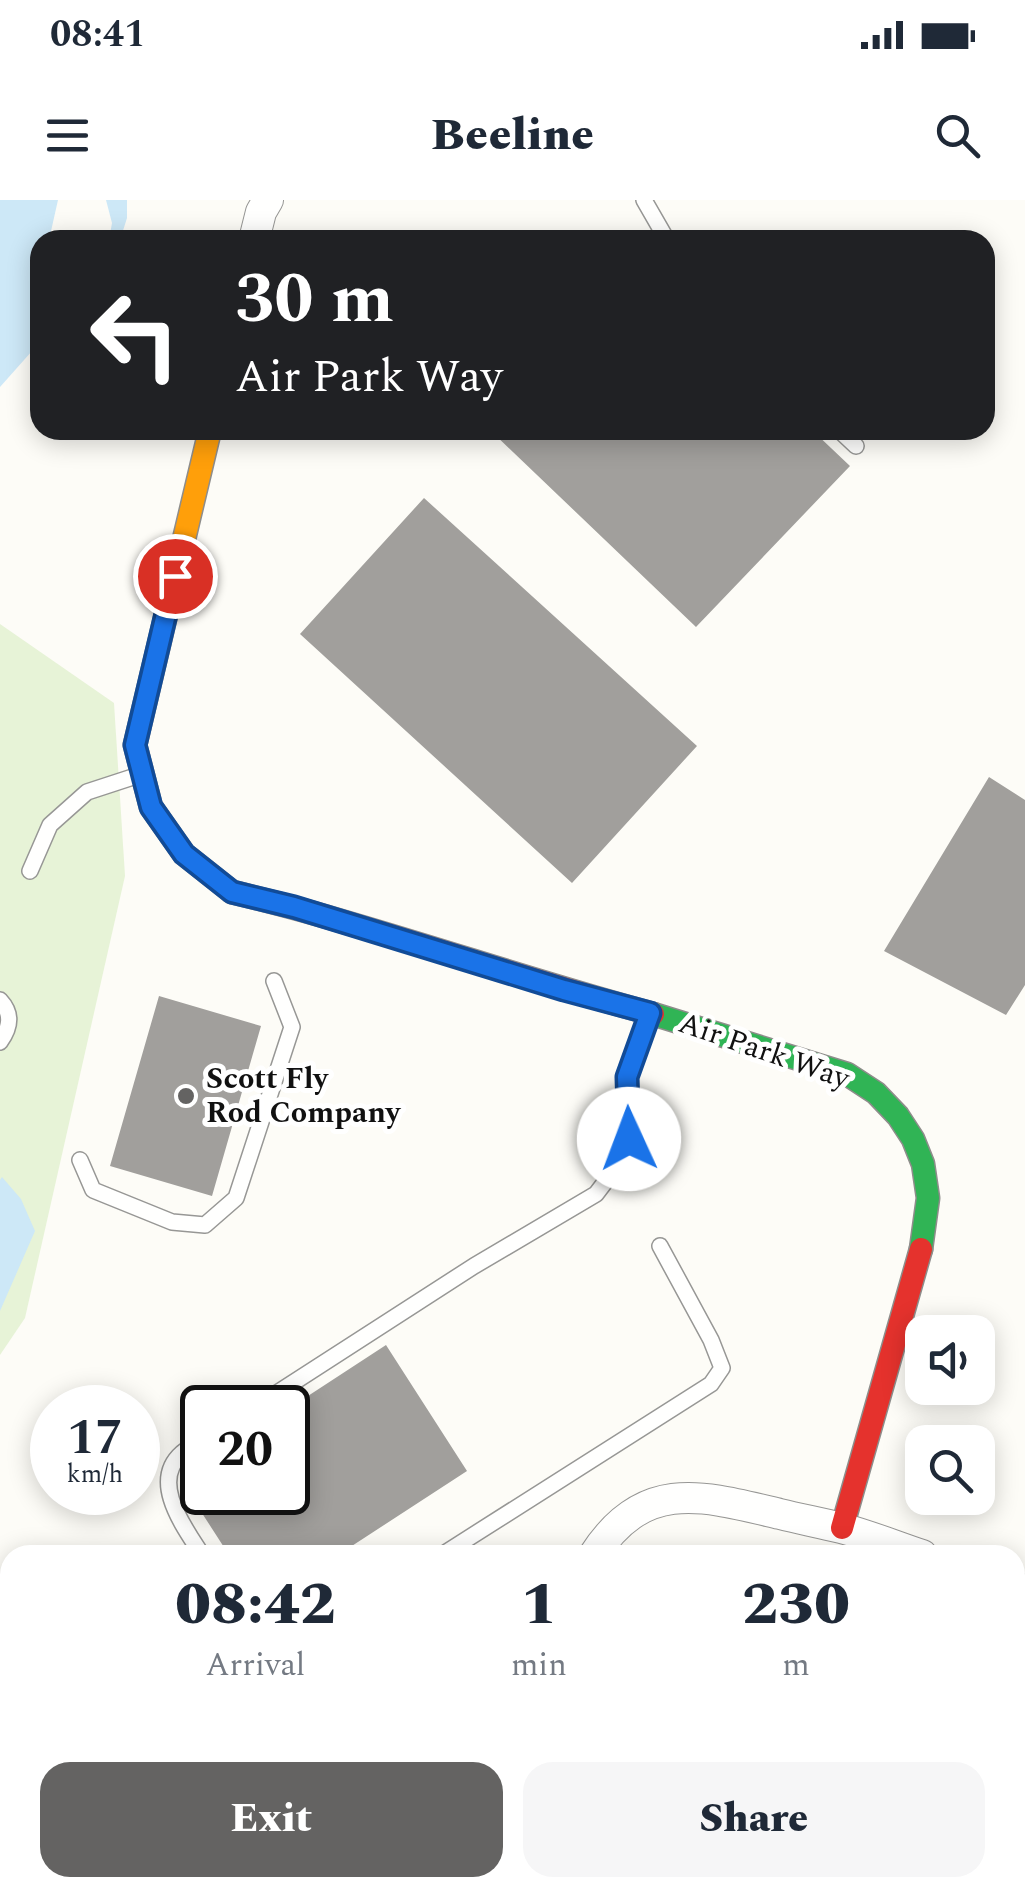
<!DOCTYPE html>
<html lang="en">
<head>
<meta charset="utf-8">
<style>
	body { margin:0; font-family:Spectral,serif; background:#f6f6f7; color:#1f2937; height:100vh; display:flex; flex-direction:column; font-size:38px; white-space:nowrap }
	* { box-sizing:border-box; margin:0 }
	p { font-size:32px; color:#747a83 }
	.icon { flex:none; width:55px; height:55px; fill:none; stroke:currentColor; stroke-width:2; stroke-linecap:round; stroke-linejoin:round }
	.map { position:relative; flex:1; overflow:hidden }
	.side { position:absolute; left:0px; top:1345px; width:1025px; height:352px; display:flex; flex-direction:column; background:#fff; border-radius:30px 30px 0 0; box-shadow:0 5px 25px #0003 }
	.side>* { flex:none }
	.top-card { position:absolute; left:30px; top:30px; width:965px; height:210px; border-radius:30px; box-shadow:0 5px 25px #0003; background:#202124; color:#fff; overflow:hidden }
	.fabs { position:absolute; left:905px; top:1115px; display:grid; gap:20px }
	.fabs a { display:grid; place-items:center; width:90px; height:90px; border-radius:20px; background:#fff; box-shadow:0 5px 25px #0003; font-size:50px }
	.speed { position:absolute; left:30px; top:1185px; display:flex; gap:20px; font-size:50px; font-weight:700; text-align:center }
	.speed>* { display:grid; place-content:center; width:130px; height:130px; border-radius:50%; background:#fff; box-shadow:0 5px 25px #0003; line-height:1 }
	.speed small { font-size:25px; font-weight:400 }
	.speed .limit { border:5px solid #111; border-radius:15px; background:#fff; color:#111 }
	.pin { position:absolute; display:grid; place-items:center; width:85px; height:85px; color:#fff; margin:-42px; border:5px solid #fff; border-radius:50%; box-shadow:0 2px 10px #0007 }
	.me { position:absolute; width:110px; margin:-55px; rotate:358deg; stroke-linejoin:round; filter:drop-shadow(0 0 8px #0008) }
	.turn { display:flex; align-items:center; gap:35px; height:210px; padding:0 40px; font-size:45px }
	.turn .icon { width:130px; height:130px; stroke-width:2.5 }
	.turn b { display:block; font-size:70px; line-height:85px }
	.eta { display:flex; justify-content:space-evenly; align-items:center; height:170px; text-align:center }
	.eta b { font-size:60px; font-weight:800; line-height:70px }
	.button { display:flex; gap:20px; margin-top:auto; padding:20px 40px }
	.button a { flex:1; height:115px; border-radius:30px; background:#646362; color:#fff; font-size:40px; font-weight:800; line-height:115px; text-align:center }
	.button a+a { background:#f6f6f7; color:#1f2937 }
	.status { display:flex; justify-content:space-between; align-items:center; height:70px; padding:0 50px; background:#fff; direction:ltr }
	.status svg { height:28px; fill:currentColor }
	header { display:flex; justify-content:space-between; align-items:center; height:130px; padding:0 40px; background:#fff; font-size:45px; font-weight:800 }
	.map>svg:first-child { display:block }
	.green { fill:#e7f3d7 }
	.water { fill:#cde8f7 }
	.building { fill:#a19f9c }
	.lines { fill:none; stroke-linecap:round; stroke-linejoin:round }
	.lane-casing { stroke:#979795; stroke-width:18 }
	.street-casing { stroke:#979795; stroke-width:32 }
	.fast-casing { stroke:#8e8d8b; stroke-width:25 }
	.slow-casing { stroke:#8e8d8b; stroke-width:25 }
	.jam-casing { stroke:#8e8d8b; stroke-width:25 }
	.lane { stroke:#fffffe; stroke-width:15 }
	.street { stroke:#fffffe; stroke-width:30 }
	.fast { stroke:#30b455; stroke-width:22 }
	.slow { stroke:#ff9f0a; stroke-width:22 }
	.jam { stroke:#e5322d; stroke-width:22 }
	.route-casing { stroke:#114b97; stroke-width:25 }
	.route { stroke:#1a73e8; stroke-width:18 }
	.poi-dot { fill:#646362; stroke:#fff; stroke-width:4 }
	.labels { text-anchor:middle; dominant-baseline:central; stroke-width:10; stroke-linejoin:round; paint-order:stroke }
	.street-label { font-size:30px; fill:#111; stroke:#fff }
	.poi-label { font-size:30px; font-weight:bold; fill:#111; stroke:#fff; text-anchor:start }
</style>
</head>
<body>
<div class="status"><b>08:41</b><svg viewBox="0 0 49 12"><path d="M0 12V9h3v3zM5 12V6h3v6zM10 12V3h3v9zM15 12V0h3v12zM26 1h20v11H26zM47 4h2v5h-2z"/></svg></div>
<header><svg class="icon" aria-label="menu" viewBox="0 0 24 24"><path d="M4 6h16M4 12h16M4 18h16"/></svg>Beeline<svg class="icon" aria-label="search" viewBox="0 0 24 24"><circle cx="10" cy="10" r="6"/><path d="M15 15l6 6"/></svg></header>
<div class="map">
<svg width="1025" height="1696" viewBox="0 0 1025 1696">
	<rect width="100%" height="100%" fill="#fdfcf7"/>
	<!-- green -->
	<path class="green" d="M 0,424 L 114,503 L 125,676 L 25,1118 L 0,1155 Z"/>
	<!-- water -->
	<path class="water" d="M 0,0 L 58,0 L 49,40 L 40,40 L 40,142 L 0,187 Z
		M 106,0 L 127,0 L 127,18 L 120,40 L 109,40 L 112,23 Z
		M 2,977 L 21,999 L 35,1031 L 0,1111 L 0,980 Z
		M 0,1409 L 10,1419 L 10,1641 L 0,1630 Z
		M 44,1688 L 171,1688 L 174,1696 L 49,1696 Z"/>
	<!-- building -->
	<path class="building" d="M 490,230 L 812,230 L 850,266 L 696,427 Z
		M 424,298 L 697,546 L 572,683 L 300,434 Z
		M 989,577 L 1025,600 L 1025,785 L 1006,815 L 884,751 Z
		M 159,796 L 261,826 L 212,996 L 110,966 Z
		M 386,1145 L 467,1271 L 338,1355 L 229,1355 L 180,1279 L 202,1265 L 202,1292 L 288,1292 L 288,1209 Z
		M 1025,1507 L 1025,1696 L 958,1696 L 961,1688 L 1015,1688 L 1015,1534 Z"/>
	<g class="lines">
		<!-- lane casing -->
		<g class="lane-casing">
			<path id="lane" d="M 644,0 L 667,40
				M 839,230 L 856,246
				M 30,671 L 50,625 L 87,592 L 139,575
				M 0,800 C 13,814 10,828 0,842
				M 80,960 L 93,990 L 172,1022 L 205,1025 L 236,998 L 292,827 L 274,781
				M 254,1208 L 474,1066 L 596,994 L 618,965 L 629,939 L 627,877 L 649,817
				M 202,1355 C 185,1328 149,1282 182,1253 C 188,1248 196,1244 202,1240
				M 442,1355 L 711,1184 L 722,1168 L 711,1140 L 660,1046"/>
		</g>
		<!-- street casing -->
		<g class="street-casing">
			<path id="street" d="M 254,40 L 261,12 L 268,0
				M 594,1355 C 644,1277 704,1296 780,1314 C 800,1319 821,1323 841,1328 C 868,1335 895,1346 922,1355
				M 1015,1387 L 1025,1391"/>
		</g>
		<!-- fast casing -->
		<g class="fast-casing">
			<path id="fast" d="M 653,814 L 847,874 L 876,893 L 898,916 L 913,939 L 923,964 L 928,998 L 921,1049"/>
		</g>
		<!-- slow casing -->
		<g class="slow-casing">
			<path id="slow" d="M 210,230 L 135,545 L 151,607 L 184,654 L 232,692"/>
		</g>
		<!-- jam casing -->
		<g class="jam-casing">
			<path id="jam" d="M 232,692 C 374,726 512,776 653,814
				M 842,1328 L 921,1049"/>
		</g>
		<!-- lane -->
		<use href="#lane" class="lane"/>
		<!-- street -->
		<use href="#street" class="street"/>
		<!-- fast -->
		<use href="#fast" class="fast"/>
		<!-- slow -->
		<use href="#slow" class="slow"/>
		<!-- jam -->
		<use href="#jam" class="jam"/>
	</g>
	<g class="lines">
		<!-- route casing -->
		<g class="route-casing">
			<path id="route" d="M 175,376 L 135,545 L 151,607 L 184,654 L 232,692 L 294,707 L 564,790 L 650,813 L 627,877 L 629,939"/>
		</g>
		<!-- route -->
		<use href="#route" class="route"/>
	</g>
	<!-- markers -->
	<circle class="poi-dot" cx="186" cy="896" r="10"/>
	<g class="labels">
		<!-- street labels -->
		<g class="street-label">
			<text transform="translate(764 851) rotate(19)">Air Park Way</text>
		</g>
		<!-- poi labels -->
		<g class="poi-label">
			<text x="206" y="879">Scott Fly<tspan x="206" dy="34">Rod Company</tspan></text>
		</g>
	</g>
</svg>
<div class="fabs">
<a><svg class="icon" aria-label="sound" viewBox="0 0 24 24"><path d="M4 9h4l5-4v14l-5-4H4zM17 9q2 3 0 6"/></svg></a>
<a><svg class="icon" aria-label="search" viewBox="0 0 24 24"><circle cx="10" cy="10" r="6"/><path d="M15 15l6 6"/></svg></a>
</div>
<div class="speed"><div>17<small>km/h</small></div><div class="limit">20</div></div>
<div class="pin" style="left:175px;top:376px;background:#d93025"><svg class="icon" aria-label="arrive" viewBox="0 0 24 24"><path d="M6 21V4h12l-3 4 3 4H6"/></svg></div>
<svg class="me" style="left:629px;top:939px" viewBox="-20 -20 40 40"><circle r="19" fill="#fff"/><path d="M0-13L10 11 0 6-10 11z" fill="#1a73e8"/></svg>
<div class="top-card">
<div class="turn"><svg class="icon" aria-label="left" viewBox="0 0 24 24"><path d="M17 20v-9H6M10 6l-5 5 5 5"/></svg><div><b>30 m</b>Air Park Way</div></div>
</div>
<section class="side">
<div class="eta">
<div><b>08:42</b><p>Arrival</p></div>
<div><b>1</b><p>min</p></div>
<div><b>230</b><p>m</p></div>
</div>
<div class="button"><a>Exit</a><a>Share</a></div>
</section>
</div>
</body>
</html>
